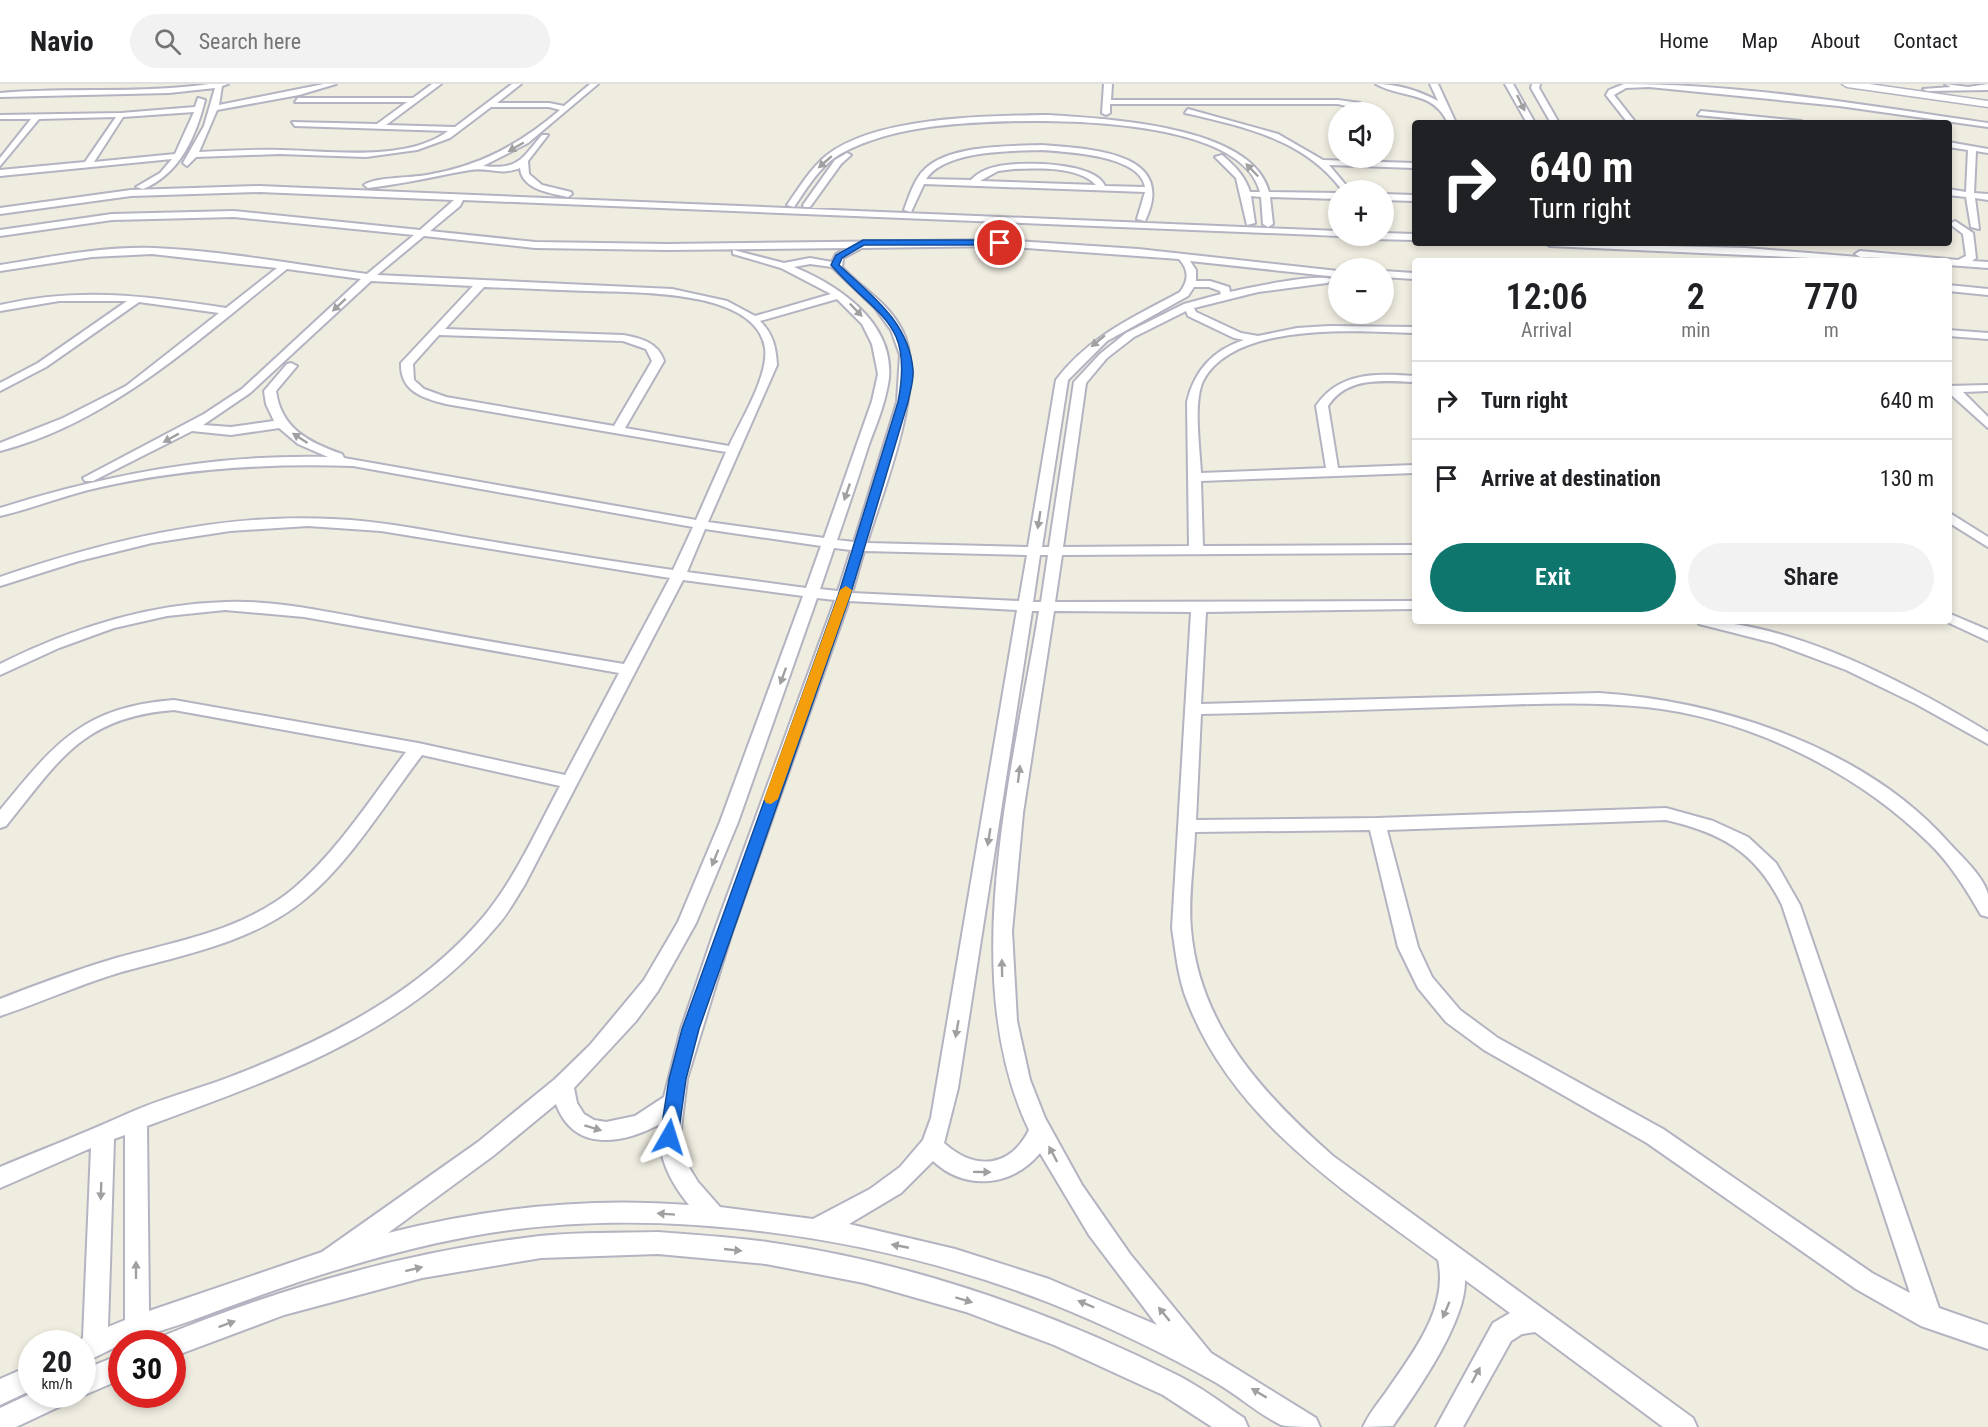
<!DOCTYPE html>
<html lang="en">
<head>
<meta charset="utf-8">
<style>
	body { margin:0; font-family:"Roboto Condensed",sans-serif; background:#f2f2f2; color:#202124; height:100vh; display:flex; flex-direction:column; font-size:22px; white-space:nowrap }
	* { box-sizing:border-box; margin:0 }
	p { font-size:20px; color:#757577 }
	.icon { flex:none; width:33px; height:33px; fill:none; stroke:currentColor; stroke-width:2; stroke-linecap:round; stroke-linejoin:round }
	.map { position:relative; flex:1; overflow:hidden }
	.side { position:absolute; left:1412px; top:174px; width:540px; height:366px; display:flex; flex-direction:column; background:#fff; border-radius:6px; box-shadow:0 3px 9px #0003 }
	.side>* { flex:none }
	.top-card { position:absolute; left:1412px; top:36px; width:540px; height:126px; border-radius:6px; box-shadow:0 3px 9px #0003; background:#202124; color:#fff; overflow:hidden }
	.tools { position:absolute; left:1328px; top:18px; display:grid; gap:12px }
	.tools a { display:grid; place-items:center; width:66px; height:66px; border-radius:50%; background:#fff; box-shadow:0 3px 9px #0003; font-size:30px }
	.speed { position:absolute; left:18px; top:1246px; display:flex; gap:12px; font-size:30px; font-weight:700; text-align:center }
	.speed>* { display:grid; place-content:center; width:78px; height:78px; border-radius:50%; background:#fff; box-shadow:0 3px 9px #0003; line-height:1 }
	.speed small { font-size:15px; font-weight:400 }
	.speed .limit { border:9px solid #d22; background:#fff; color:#111 }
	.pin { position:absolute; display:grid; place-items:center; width:51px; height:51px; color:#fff; margin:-26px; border:3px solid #fff; border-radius:50%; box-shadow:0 2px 6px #0007 }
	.me { position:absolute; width:66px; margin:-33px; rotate:6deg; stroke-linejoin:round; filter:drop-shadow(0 0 4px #0008) }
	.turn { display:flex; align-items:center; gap:21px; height:126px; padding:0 18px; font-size:27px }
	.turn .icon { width:78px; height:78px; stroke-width:2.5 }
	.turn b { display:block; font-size:42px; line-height:51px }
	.eta { display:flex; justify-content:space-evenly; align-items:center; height:102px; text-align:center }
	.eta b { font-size:36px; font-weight:600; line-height:42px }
	.primary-button { display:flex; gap:12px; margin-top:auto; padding:12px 18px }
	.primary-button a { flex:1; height:69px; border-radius:36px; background:#0f766e; color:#fff; font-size:24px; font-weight:600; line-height:69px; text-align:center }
	.primary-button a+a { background:#f2f2f2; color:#202124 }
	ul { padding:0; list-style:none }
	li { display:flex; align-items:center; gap:18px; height:78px; padding:0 18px; border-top:2px solid #e0e0e0 }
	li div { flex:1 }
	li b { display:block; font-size:22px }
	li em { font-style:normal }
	header { display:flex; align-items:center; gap:36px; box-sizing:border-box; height:84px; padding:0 30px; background:#fff; border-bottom:2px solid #e0e0e0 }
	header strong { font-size:28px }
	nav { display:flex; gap:33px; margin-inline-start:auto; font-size:21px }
	.search { width:420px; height:54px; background:#f2f2f2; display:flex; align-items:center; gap:15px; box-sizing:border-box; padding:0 21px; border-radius:33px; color:#757577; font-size:22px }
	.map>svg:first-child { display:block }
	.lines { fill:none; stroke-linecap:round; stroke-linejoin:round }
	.street-casing { stroke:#b3b3c1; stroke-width:4 }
	.secondary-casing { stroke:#b3b3c1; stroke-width:3 }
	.street { fill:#fff; fill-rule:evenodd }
	.secondary { fill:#fff; fill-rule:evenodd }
	.oneway { fill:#a0a0a0 }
	.route { fill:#1a73e8; stroke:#114b97; stroke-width:1.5 }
	.slow { fill:#f59e0b }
</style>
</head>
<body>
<header>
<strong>Navio</strong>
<div class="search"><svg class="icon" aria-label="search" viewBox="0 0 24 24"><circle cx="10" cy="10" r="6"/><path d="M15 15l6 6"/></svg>Search here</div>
<nav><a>Home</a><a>Map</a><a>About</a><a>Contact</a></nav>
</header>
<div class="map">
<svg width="1988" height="1343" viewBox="0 0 1988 1343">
	<rect width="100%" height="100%" fill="#efece0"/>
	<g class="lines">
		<!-- street casing -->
		<g class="street-casing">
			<path id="street" d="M 209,0 L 228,0 L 222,2 L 219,21 L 324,0 L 336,0 L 299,11 L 217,26 L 199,68 C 226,67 254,65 282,66 C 331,67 407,78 448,47 L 295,42 L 292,38 L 377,40 L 407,18 L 295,18 L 298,14 L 413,14 L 432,0 L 441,0 L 386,41 L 455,43 L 512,0 L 521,0 L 497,19 L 549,19 L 564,22 L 590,0 L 598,0 L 528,59 L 483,82 C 518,86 521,76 542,51 L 548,51 L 528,77 L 529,90 L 542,101 L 571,108 L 572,110 L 568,113 C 551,109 522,106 520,84 C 500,92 488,83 470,86 C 436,92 403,100 368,104 L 364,101 C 375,93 411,94 427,91 C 479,82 519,61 560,26 L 549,23 L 491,23 L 450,54 L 417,66 L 366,73 L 279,70 L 196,73 L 187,82 L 183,79 L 204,42 L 215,4 L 169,9 L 0,13 L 0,9 C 70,3 140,10 209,0 Z
				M 1104,0 L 1112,0 L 1111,16 L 1338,16 L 1360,19 L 1372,28 C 1361,29 1349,22 1338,20 L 1110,20 L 1110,29 L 1106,31 L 1102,29 Z
				M 1376,0 C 1397,0 1420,7 1438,17 L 1430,0 L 1438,0 L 1456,39 L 1448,39 C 1433,6 1402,15 1376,0 Z
				M 1505,0 L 1513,0 L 1535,39 L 1527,39 Z
				M 1532,0 L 1540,0 L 1539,4 L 1559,39 L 1551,39 L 1531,4 Z
				M 1624,0 C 1743,0 1870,22 1988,39 L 1988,43 L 1839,22 L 1649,3 L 1626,4 L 1614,11 L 1636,39 L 1628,39 L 1606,11 L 1609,6 Z
				M 1945,0 L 1968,3 L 1988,0 L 1988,6 L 1927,7 L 1923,5 L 1951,3 Z
				M 198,14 L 205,16 C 196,52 180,90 143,105 L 136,103 L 160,89 L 172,75 L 0,92 L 0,86 L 85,78 L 116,33 L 39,35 L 0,82 L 0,74 L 31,35 L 0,35 L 0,31 L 121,29 L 195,23 ZM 194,28 L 175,70 L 94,78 L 123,33 Z
				M 1188,25 L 1278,50 L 1323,76 L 1414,79 L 1414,84 L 1329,81 L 1350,106 L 1342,106 C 1304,55 1245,43 1185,29 Z
				M 1701,27 L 1801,37 L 1805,39 L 1778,39 L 1698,31 Z
				M 1050,31 C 1106,35 1252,41 1269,108 L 1338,109 L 1338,115 L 1270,113 L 1273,140 L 1268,143 L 1263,140 L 1261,113 L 1251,112 L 1255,139 L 1247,141 L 1236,94 L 1215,73 L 1222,71 C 1235,82 1245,92 1250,108 L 1260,108 C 1239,23 995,34 929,43 C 900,47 868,55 842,69 C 821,80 807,104 794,123 L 787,121 C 799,104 810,85 827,71 C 878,32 988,32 1050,31 Z
				M 1948,58 L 1988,65 L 1988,69 L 1976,67 L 1974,109 L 1988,110 L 1988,116 L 1975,114 L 1979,145 L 1971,143 L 1966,113 L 1948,111 L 1948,105 L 1966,108 L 1968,66 L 1948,63 Z
				M 1042,61 C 1088,65 1179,67 1145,137 L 1137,135 L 1145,108 L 924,100 L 911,128 L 904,126 C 909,113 914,95 925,85 C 949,61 1010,62 1042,61 ZM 1042,66 C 1067,68 1140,71 1145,103 L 1105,102 C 1095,77 1016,77 995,83 C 985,85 978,89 971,96 L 926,95 C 945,66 1011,67 1042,66 ZM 1014,85 C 1038,84 1078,82 1096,101 L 980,97 L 998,87 Z
				M 847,69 L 851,71 L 841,80 L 810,123 L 804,123 L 803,121 L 835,76 Z
				M 259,102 L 1338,147 L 1338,152 L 1341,152 L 463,116 L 460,122 L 430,147 L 535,158 L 667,160 L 1000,156 L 1138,165 L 1338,187 L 1338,193 L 1190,177 L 1196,186 L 1196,197 L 1210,197 L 1229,203 L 1230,208 C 1247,204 1322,188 1332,196 L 1327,199 L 1258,208 L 1194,224 L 1196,228 L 1241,249 L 1258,252 L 1297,244 L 1329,242 L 1414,243 L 1414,249 C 1358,247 1234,237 1203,297 C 1193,319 1200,365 1201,389 L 1326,384 L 1316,322 C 1338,288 1377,289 1414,292 L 1414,298 C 1384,297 1347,292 1328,322 L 1338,384 L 1414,381 L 1414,389 L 1201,397 L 1203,462 L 1414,461 L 1414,469 L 1062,471 L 1055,518 L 1414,517 L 1414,525 L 1206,528 L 1201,620 L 1599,609 C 1722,617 1866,664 1950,760 C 1963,774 1983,792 1988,810 C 1988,817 1988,826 1988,833 L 1981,831 C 1966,805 1950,779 1928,758 C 1854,686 1748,634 1646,623 C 1580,616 1512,621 1446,623 C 1364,626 1283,628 1201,630 L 1196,736 L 1377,734 L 1666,724 L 1713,737 L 1748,753 L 1776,779 L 1800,821 L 1939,1224 L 1988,1241 L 1988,1265 L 1921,1242 L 1856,1205 L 1647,1059 L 1484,966 L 1446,938 L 1418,904 L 1398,863 L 1370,746 L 1195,748 C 1194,779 1188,814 1191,845 C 1199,942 1263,1010 1333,1072 L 1693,1334 L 1697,1343 L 1663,1343 L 1535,1248 L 1522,1250 L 1511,1257 L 1463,1343 L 1436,1343 L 1493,1239 L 1510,1229 L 1465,1196 C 1466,1238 1417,1307 1393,1342 L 1363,1343 C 1369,1330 1378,1319 1386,1308 C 1412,1270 1449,1224 1438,1176 C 1342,1105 1234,1036 1188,919 C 1178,895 1176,870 1172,844 L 1191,528 L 1054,527 L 1023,729 L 1012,847 L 1017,937 L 1030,996 L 1045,1034 L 1082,1101 L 1130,1170 L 1211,1269 L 1316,1334 L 1320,1343 C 1308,1343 1291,1343 1281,1341 C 1258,1330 1238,1311 1215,1298 C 1162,1268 1107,1242 1050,1219 C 880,1152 653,1118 472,1152 C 374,1170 283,1202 190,1237 C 168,1245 144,1251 123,1260 C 111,1264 96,1274 82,1279 L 82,1260 L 73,1260 L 83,1254 L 91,1064 L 0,1104 L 0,1083 C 43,1065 87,1048 129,1029 C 160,1015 195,1006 227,994 C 322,958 418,911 485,831 C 516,793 537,745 560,702 L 422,671 C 387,717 349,780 304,816 C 250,860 181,871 115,890 C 76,902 39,919 0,932 L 0,915 C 38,900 76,886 116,874 C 177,857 242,847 293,805 C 338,767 371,714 406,668 L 174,626 C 83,633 59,676 6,742 L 0,744 L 0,726 C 55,659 83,623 174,616 L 418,659 L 565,691 L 619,589 L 304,533 L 225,526 L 167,532 L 114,544 L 59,564 L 0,591 L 0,580 C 70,545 147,520 226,518 C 279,516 331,529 383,538 C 463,553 544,567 624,580 L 670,494 L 381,447 L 308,442 L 230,447 L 152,459 L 79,477 L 0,502 L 0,493 C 106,457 220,429 333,435 C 381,437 429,447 476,455 C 542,466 608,477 673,486 L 693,443 L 353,382 C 264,379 175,385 88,406 C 58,414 30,425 0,432 L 0,424 C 107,390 216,370 328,373 L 298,360 L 279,344 L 231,351 L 192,347 L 93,397 L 85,397 L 83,394 L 204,330 L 242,305 L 361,195 L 287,185 C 200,254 110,339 0,367 L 0,359 L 63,334 L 126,302 L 219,229 L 139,218 L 46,283 L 0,307 L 0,299 L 38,279 L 127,217 L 59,217 L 0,227 L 0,221 C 80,203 146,212 226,224 L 277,184 L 152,170 L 92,173 L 0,187 L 0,181 C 51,173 103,162 154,164 C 225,167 296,181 367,190 L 414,151 L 234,133 L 112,136 L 0,152 L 0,146 L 112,130 L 234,127 L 420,146 L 454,116 L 259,108 L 131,112 L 0,130 L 0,124 L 131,106 ZM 424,152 L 535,164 L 667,166 L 847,164 L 836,170 L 832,178 L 810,174 L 784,179 L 733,166 L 733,170 L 781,184 L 831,210 L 755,232 L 727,217 L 672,205 L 377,191 ZM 1000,162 L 1179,175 C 1189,186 1189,196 1180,208 C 1134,233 1088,253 1056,296 L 1028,463 L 867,459 C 883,406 929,296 902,246 C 888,218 862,205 842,183 L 843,174 L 862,164 ZM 810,180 L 832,183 L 875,224 L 891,246 L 900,271 L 897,318 L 854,458 L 837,456 C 848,424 859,392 869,360 C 877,339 886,317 889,294 C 894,238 838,201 794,183 ZM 371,197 L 473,202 L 401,279 C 400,307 422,314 446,320 L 726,368 L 696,436 L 344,374 L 342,370 C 310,359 281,345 276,307 L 297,282 L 291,279 L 287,280 L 264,307 L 266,320 L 274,337 L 231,343 L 203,341 L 250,309 ZM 484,203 C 519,204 554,206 589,207 C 633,209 756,204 765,264 C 769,291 741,336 729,362 L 625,344 L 664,277 C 658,258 640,254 623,251 L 445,245 ZM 1194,203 L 1209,203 L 1220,207 L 1221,210 L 1184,220 L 1126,249 L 1100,270 L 1074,298 L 1049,463 L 1042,463 L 1068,296 L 1107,257 L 1188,212 ZM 837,215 L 862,240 L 872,260 L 878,290 L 872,317 L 824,454 L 708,438 L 777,281 C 776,263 773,250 760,237 ZM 1186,227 L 1188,232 L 1234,254 L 1244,256 C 1213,266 1194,287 1187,318 L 1189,462 L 1063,463 L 1086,299 L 1107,274 L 1134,253 ZM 439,251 L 623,257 L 646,265 L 652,277 L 614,342 L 446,313 L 424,305 L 414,296 L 413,280 ZM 705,445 L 821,462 L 806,504 L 687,488 ZM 834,464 L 851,466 L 838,507 L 820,505 ZM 864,467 L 1027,471 L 1019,517 L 852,509 ZM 1040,471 L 1048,471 L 1041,518 L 1033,518 ZM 683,496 L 803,512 L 720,738 L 678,838 L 644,896 L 590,961 L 555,995 L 478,1058 L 322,1168 L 149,1227 L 147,1042 C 274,995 406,950 496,843 C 507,831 515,816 524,802 ZM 817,514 L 835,516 L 714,848 L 681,945 L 664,1013 L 635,1032 L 606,1038 L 594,1036 L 584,1030 L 577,1019 L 574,1004 L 636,937 L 658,907 L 696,839 L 738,738 ZM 849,517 L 1017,526 L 931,1034 L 923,1056 L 900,1083 L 870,1105 L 813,1135 L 720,1123 L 698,1098 L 685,1077 L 680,1053 L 687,995 L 732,848 ZM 1032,527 L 1039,527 C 1013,687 956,893 1029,1046 C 1010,1084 975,1087 944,1059 L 958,1004 ZM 1666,736 C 1722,749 1756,768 1782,821 L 1910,1209 L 1872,1189 L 1663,1045 L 1498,954 L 1460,926 L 1432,893 L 1418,863 L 1387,746 ZM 556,1020 C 574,1069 623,1060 660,1040 C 656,1070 670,1098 689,1121 C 587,1113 487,1124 388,1149 L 493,1072 ZM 125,1051 L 125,1236 L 108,1243 L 114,1055 ZM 1040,1069 L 1089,1151 L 1157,1241 L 1049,1195 L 955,1165 L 849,1140 L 901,1109 L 933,1077 C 966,1108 1013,1102 1040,1069 Z
				M 1383,110 L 1414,111 L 1414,117 L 1383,116 Z
				M 1955,137 L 1973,149 L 1976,174 L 1972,177 L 1988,178 L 1988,184 L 1948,181 L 1948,177 L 1860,173 L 1855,170 L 1860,167 L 1958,176 L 1966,172 L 1963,150 L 1950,140 Z
				M 1383,149 L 1414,150 L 1414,156 L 1372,155 L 1367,152 Z
				M 1545,159 L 1746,164 L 1871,174 L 1876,177 L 1550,162 Z
				M 1383,187 L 1414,189 L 1414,195 L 1383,193 Z
				M 1948,201 L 1988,205 L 1988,211 L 1948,207 Z
				M 1948,246 L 1988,249 L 1988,255 L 1948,252 Z
				M 1988,301 L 1988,307 L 1963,308 L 1988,333 L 1988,344 L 1948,308 L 1948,302 Z
				M 1948,428 L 1988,453 L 1988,463 L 1948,438 Z
				M 1948,529 L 1988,546 L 1988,557 L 1945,537 L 1948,537 Z
				M 1697,537 C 1790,537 1909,600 1988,648 L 1988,660 L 1916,620 L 1846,586 L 1774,559 L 1699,540 Z
				M 658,1148 C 694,1151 731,1153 767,1158 C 910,1178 1050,1227 1179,1292 C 1202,1304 1223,1320 1244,1334 L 1248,1343 L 1212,1343 L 1163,1311 L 1054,1261 L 966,1228 L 864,1199 L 766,1180 L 658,1170 L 541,1174 L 422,1194 L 284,1231 L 172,1273 L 172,1260 L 160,1260 L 163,1252 C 283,1203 411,1167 540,1152 C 579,1148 619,1149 658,1148 Z
				M 122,1270 L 122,1295 L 82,1312 L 81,1311 L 82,1286 Z
				M 32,1281 L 32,1306 L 0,1321 L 0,1295 Z
				M 32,1309 L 69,1311 L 65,1320 L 16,1343 L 0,1343 L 0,1324 Z"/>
		</g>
		<!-- secondary casing -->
		<g class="secondary-casing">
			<path id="secondary" d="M 1842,0 L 1869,0 L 1988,17 L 1988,23 L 1847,3 Z"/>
		</g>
		<!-- street -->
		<use href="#street" class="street"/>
		<!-- secondary -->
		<use href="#secondary" class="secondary"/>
	</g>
	<!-- one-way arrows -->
	<defs><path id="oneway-solid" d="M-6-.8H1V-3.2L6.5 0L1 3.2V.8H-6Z" transform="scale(1.5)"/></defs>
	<g class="oneway">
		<use href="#oneway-solid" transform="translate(1521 19) rotate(64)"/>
		<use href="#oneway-solid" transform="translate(516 63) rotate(150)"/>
		<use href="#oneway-solid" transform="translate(825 78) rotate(139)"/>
		<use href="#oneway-solid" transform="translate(1252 86) rotate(-134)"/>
		<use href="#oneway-solid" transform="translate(339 221) rotate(137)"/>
		<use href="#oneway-solid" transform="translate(856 226) rotate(46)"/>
		<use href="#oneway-solid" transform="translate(1098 257) rotate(141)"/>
		<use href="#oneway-solid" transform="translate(171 354) rotate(151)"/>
		<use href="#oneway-solid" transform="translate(300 354) rotate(-147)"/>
		<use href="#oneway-solid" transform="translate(847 408) rotate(109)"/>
		<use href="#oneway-solid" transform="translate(1039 436) rotate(99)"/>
		<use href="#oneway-solid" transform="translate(783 592) rotate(110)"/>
		<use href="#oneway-solid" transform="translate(1019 690) rotate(-83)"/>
		<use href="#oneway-solid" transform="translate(989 753) rotate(99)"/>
		<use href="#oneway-solid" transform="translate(715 774) rotate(112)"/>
		<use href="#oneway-solid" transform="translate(1002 884) rotate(-91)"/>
		<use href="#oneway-solid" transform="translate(957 945) rotate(100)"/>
		<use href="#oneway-solid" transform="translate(593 1044) rotate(17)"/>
		<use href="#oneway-solid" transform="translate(1053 1070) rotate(-118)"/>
		<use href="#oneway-solid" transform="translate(982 1088) rotate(1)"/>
		<use href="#oneway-solid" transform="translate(101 1107) rotate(92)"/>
		<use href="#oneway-solid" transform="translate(666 1130) rotate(-176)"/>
		<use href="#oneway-solid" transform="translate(900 1162) rotate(-169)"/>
		<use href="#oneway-solid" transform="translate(733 1166) rotate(6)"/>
		<use href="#oneway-solid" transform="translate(414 1185) rotate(-14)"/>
		<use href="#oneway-solid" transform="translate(136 1186) rotate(-90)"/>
		<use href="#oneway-solid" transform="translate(964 1216) rotate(17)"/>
		<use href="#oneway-solid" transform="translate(1086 1220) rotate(-157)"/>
		<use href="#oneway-solid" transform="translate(1446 1226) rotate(113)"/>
		<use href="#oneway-solid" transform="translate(1164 1230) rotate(-129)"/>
		<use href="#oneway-solid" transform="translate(227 1240) rotate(-20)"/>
		<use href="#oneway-solid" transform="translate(1476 1291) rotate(-62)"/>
		<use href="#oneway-solid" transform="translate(1259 1309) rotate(-149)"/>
	</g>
	<!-- route -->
	<path class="route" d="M 863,156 L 1000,156 L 1004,159 L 1000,161 L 864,161 L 842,174 L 839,181 C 871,211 909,238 913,286 C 914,296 910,308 908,318 L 850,512 L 699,945 L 686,995 L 678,1053 L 676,1058 L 669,1061 L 663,1058 L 660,1053 L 669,995 L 682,945 L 838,512 L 898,318 C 914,236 877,234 831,181 L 836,171 Z"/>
	<!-- slow -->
	<path class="slow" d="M 846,502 L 852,506 L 778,715 L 771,720 L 766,719 L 764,715 L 840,506 Z"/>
</svg>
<div class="tools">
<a><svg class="icon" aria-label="sound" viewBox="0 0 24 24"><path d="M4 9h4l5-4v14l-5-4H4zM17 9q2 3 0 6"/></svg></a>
<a>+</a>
<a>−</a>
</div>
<div class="speed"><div>20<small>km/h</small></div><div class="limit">30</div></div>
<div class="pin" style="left:1000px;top:159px;background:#d93025"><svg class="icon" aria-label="arrive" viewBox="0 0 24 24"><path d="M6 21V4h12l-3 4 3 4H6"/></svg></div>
<svg class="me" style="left:669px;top:1053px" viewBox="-20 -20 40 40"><path d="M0-17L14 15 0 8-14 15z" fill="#1a73e8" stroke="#fff" stroke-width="4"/></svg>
<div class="top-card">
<div class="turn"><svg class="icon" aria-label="right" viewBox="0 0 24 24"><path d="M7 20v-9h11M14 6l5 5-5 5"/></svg><div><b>640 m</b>Turn right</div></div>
</div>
<section class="side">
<div class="eta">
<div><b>12:06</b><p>Arrival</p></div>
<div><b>2</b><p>min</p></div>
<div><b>770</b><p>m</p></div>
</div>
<ul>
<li><svg class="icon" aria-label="right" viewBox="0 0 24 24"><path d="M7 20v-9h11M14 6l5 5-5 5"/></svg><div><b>Turn right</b></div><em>640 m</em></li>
<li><svg class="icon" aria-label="arrive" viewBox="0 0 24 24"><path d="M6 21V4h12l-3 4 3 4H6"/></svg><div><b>Arrive at destination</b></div><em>130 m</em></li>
</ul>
<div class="primary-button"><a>Exit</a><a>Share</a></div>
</section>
</div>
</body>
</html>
